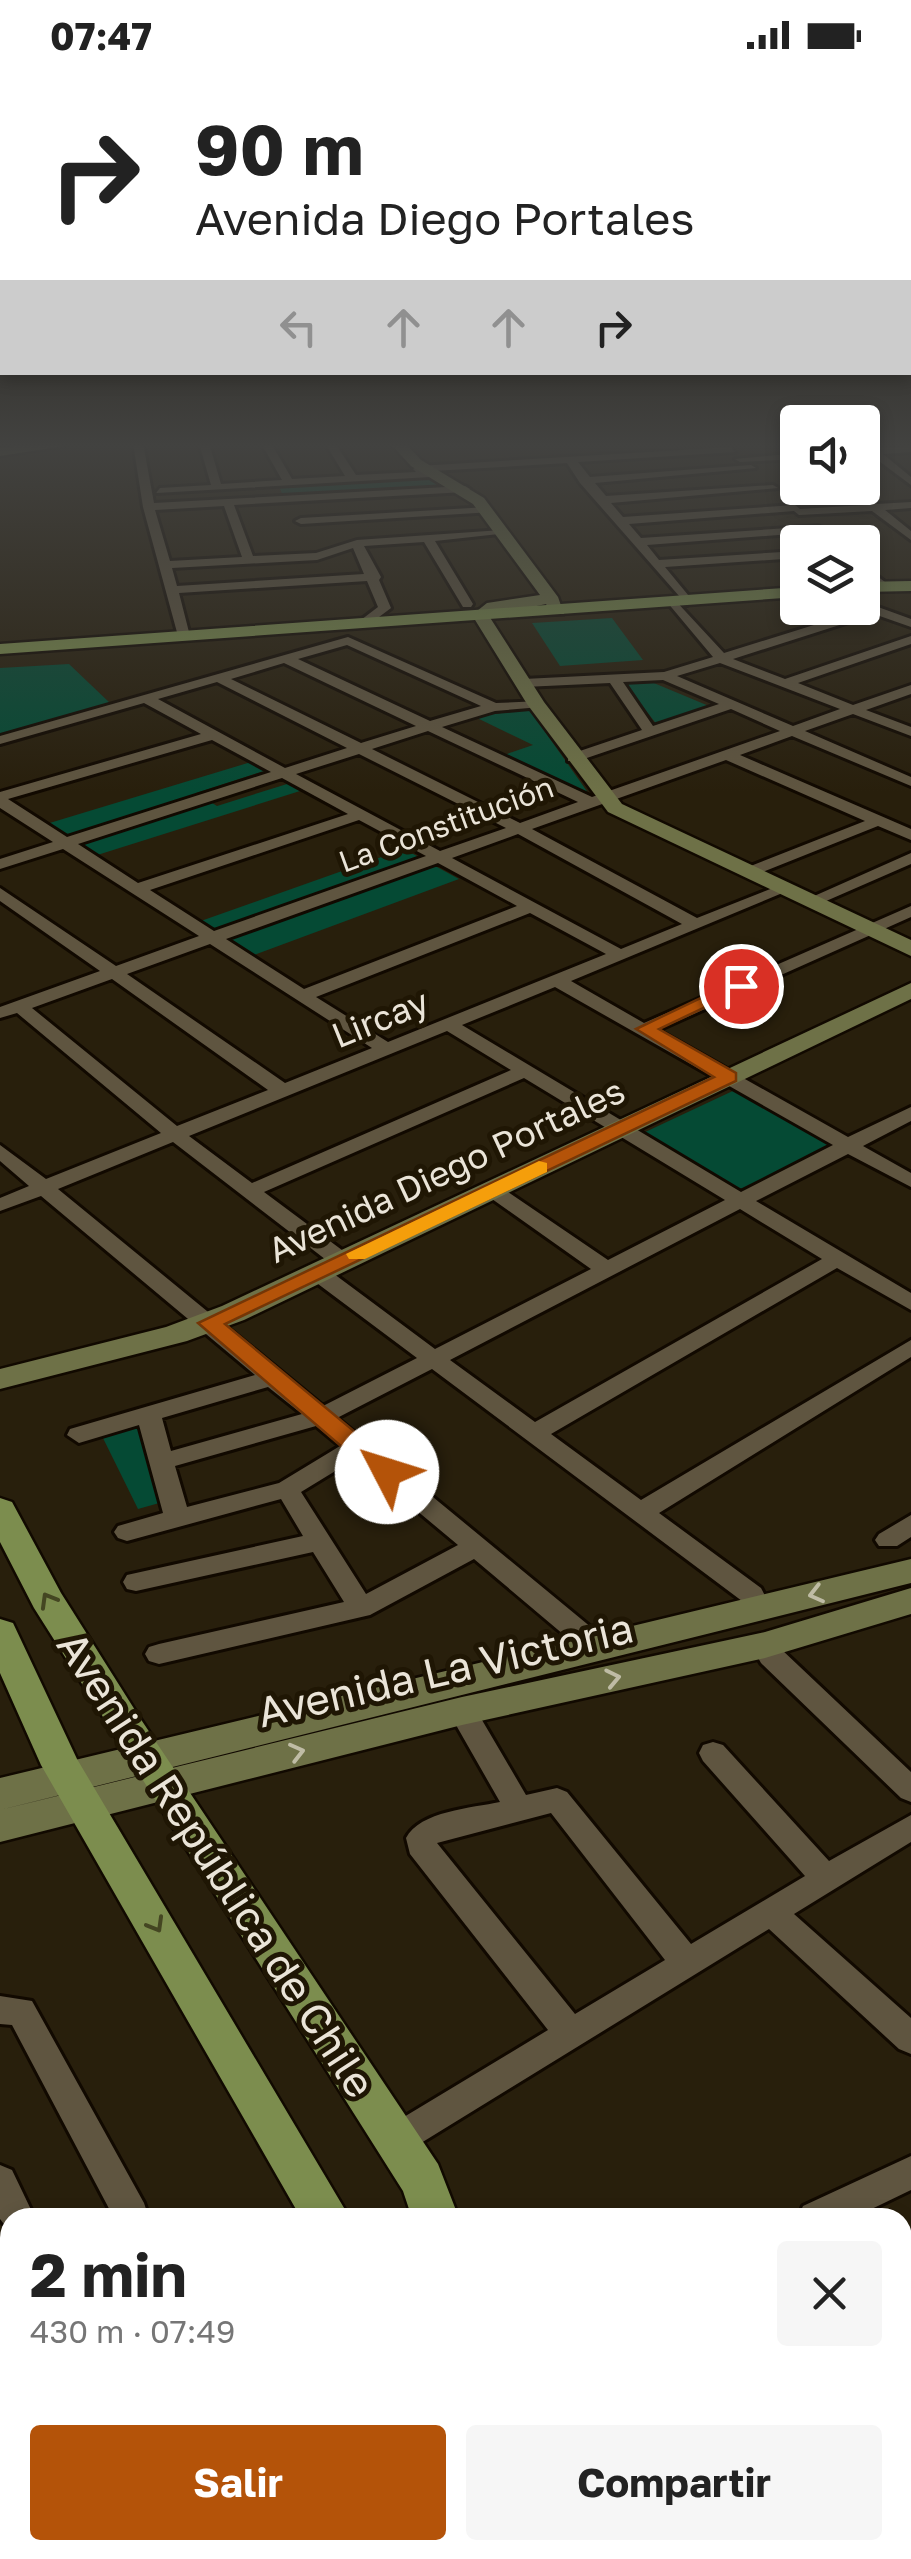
<!DOCTYPE html>
<html lang="es">
<head>
<meta charset="utf-8">
<style>
	body { margin:0; font-family:"Golos Text",sans-serif; background:#f6f6f6; color:#222; height:100vh; display:flex; flex-direction:column; font-size:38px; white-space:nowrap }
	* { box-sizing:border-box; margin:0 }
	p { font-size:32px; color:#767676 }
	.icon { flex:none; width:55px; height:55px; fill:none; stroke:currentColor; stroke-width:2; stroke-linecap:round; stroke-linejoin:round }
	.map { position:relative; flex:1; overflow:hidden }
	.drawer { position:absolute; left:0px; top:2138px; width:912px; height:352px; display:flex; flex-direction:column; background:#fff; border-radius:30px 30px 0 0; box-shadow:0 5px 15px #0003 }
	.drawer>* { flex:none }
	.banner { position:absolute; left:0px; top:0px; width:912px; height:305px; box-shadow:0 5px 15px #0003; background:#fff; color:#222; overflow:hidden }
	.buttons { position:absolute; left:780px; top:335px; display:grid; gap:20px }
	.buttons a { display:grid; place-items:center; width:100px; height:100px; border-radius:10px; background:#fff; box-shadow:0 5px 15px #0003; font-size:50px }
	.pin { position:absolute; display:grid; place-items:center; width:85px; height:85px; color:#fff; margin:-42px; border:5px solid #fff; border-radius:50%; box-shadow:0 2px 10px #0007 }
	.me { position:absolute; width:110px; margin:-55px; rotate:310deg; stroke-linejoin:round; filter:drop-shadow(0 0 8px #0008) }
	.turn { display:flex; align-items:center; gap:35px; height:210px; padding:0 30px; font-size:45px }
	.turn .icon { width:130px; height:130px; stroke-width:2.5 }
	.turn b { display:block; font-size:70px; line-height:85px }
	.lanes { display:flex; align-items:center; height:95px; padding:0 30px; background:#0003; justify-content:center; gap:50px; direction:ltr }
	.lanes .off { opacity:.35 }
	.round { display:grid; place-items:center; flex:none; width:105px; height:105px; border-radius:10px; background:#f6f6f6 }
	.head { display:flex; align-items:center; justify-content:space-between; height:170px; padding:0 30px }
	h1 { font-size:60px; font-weight:700; line-height:75px }
	.action { display:flex; gap:20px; margin-top:auto; padding:20px 30px }
	.action a { flex:1; height:115px; border-radius:10px; background:#b45309; color:#fff; font-size:40px; font-weight:700; line-height:115px; text-align:center }
	.action a+a { background:#f6f6f6; color:#222 }
	.status { display:flex; justify-content:space-between; align-items:center; height:70px; padding:0 50px; background:#fff; direction:ltr }
	.status svg { height:28px; fill:currentColor }
	.map>svg:first-child { display:block }
	.green { fill:#054a34 }
	.lines { fill:none; stroke-linecap:round; stroke-linejoin:round }
	.street-casing { stroke:#110900; stroke-width:6 }
	.secondary-casing { stroke:#110900; stroke-width:5 }
	.primary-casing { stroke:#110900; stroke-width:5 }
	.street { fill:#5f5540; fill-rule:evenodd }
	.secondary { fill:#6e7147; fill-rule:evenodd }
	.primary { fill:#7c8d4e; fill-rule:evenodd }
	.oneway { stroke:#bfbca5 }
	.oneway2 { stroke:#444622 }
	.route { fill:#b45309; stroke:#753606; stroke-width:2.5 }
	.slow { fill:#f59e0b }
	.labels { text-anchor:middle; dominant-baseline:central; stroke-width:10; stroke-linejoin:round; paint-order:stroke }
	.far-street-label { font-size:30px; fill:#eae4d8; stroke:#1f1604 }
	.street-label { font-size:35px; fill:#eae4d8; stroke:#1f1604 }
	.near-street-label { font-size:42px; fill:#eae4d8; stroke:#1f1604 }
</style>
</head>
<body>
<div class="status"><b>07:47</b><svg viewBox="0 0 49 12"><path d="M0 12V9h3v3zM5 12V6h3v6zM10 12V3h3v9zM15 12V0h3v12zM26 1h20v11H26zM47 4h2v5h-2z"/></svg></div>
<div class="map">
<svg width="911" height="2489" viewBox="0 0 911 2489">
	<rect width="100%" height="100%" fill="#281f0c"/>
	<!-- green -->
	<path class="green" d="M 421,405 L 461,416 L 284,427 L 278,415 Z
		M 612,548 L 643,590 L 560,596 L 532,553 Z
		M 69,594 L 111,634 L 0,664 L 0,598 Z
		M 621,609 L 649,611 L 709,636 L 658,656 Z
		M 529,639 L 591,727 L 501,686 L 533,675 L 475,647 Z
		M 251,692 L 267,700 L 196,723 L 217,736 L 287,714 L 300,721 L 91,787 L 43,755 Z
		M 404,779 L 459,809 L 251,886 L 198,852 Z
		M 737,1019 L 834,1075 L 738,1124 L 641,1064 Z
		M 157,1346 L 177,1428 L 138,1439 L 100,1362 Z
		M 566,2480 L 710,2480 L 693,2489 L 568,2489 Z"/>
	<g class="lines">
		<!-- street casing -->
		<g class="street-casing">
			<path id="street" d="M 133,373 L 143,373 L 154,433 L 465,416 L 470,419 L 465,422 L 234,435 L 253,486 L 316,483 L 357,470 L 502,460 L 508,463 L 435,471 L 473,534 L 471,537 L 463,537 L 424,472 L 364,476 L 381,507 L 379,510 L 391,538 L 367,556 L 357,553 L 378,537 L 367,511 L 179,523 L 190,566 L 184,570 L 178,566 L 143,437 ZM 224,436 L 242,487 L 170,491 L 155,440 ZM 353,478 L 364,504 L 177,516 L 172,498 L 317,490 Z
				M 199,373 L 209,373 L 221,414 L 282,410 L 261,373 L 271,373 L 292,409 L 345,406 L 325,373 L 335,373 L 356,405 L 416,402 L 413,399 L 418,396 L 731,377 L 735,382 L 578,392 L 590,407 L 751,395 L 756,398 L 595,413 L 606,426 L 773,415 L 778,418 L 611,433 L 623,447 L 795,435 L 800,439 L 865,435 L 846,418 L 857,418 L 877,434 L 911,432 L 911,438 L 885,440 L 911,461 L 911,470 L 872,441 L 799,445 L 794,441 L 629,454 L 641,468 L 818,456 L 824,459 L 818,462 L 647,475 L 659,490 L 798,481 L 798,488 L 665,497 L 693,531 L 687,535 L 580,413 L 567,393 L 432,401 L 435,404 L 430,407 L 156,423 L 160,418 L 211,415 Z
				M 862,373 L 876,378 L 911,376 L 911,382 L 883,384 L 911,407 L 911,415 L 871,385 L 862,384 Z
				M 798,383 L 798,389 L 740,392 L 735,389 Z
				M 488,437 L 492,442 L 301,454 L 295,451 L 301,448 Z
				M 862,495 L 885,512 L 885,518 L 877,518 L 862,505 Z
				M 673,528 L 724,583 L 865,539 L 865,528 L 878,537 L 911,549 L 911,557 L 874,544 L 733,589 L 785,609 L 911,566 L 911,574 L 798,613 L 853,635 L 911,615 L 911,624 L 866,640 L 911,657 L 911,666 L 853,644 L 805,661 L 911,707 L 911,716 L 792,666 L 740,685 L 911,759 L 911,770 L 878,756 L 755,805 L 743,805 L 743,799 L 865,751 L 726,690 L 532,759 L 697,848 L 778,816 L 792,819 L 571,911 L 644,953 L 911,836 L 911,847 L 658,960 L 848,1067 L 911,1037 L 911,1051 L 863,1076 L 911,1103 L 911,1117 L 848,1084 L 756,1131 L 911,1223 L 911,1240 L 837,1198 L 551,1364 L 641,1430 L 911,1270 L 911,1287 L 659,1443 L 761,1518 L 772,1539 L 768,1546 L 759,1549 L 750,1546 L 742,1531 L 432,1299 L 337,1348 L 609,1572 L 613,1579 L 609,1586 L 599,1589 L 589,1586 L 474,1489 L 370,1545 L 159,1594 L 149,1591 L 145,1584 L 149,1577 L 159,1574 L 344,1532 L 313,1482 L 136,1521 L 127,1519 L 123,1512 L 127,1505 L 136,1503 L 303,1466 L 281,1429 L 127,1471 L 118,1468 L 114,1462 L 118,1456 L 163,1443 L 139,1355 L 79,1373 L 67,1365 L 70,1359 L 255,1305 L 41,1126 L 0,1141 L 0,1128 L 29,1116 L 0,1091 L 0,1075 L 46,1109 L 161,1063 L 17,943 L 0,948 L 0,937 L 100,901 L 0,831 L 0,818 L 116,896 L 199,866 L 63,779 L 0,799 L 0,789 L 53,772 L 0,738 L 0,722 L 201,664 L 144,633 L 0,674 L 0,666 L 348,567 L 496,633 L 541,631 L 541,637 L 495,641 L 442,657 L 592,727 L 780,661 L 731,639 L 578,691 L 568,691 L 568,685 L 642,660 L 610,613 L 524,617 L 517,613 L 524,609 L 664,602 L 713,587 L 667,532 ZM 347,575 L 481,636 L 430,651 L 298,589 ZM 284,593 L 416,656 L 361,673 L 231,609 ZM 720,593 L 840,639 L 793,656 L 677,606 ZM 663,610 L 719,634 L 653,656 L 623,612 ZM 217,612 L 347,678 L 285,698 L 158,629 ZM 428,661 L 578,732 L 520,753 L 372,679 ZM 212,670 L 271,702 L 67,767 L 8,729 ZM 359,684 L 506,758 L 440,781 L 296,704 ZM 282,708 L 348,744 L 138,813 L 78,774 ZM 359,750 L 426,786 L 214,861 L 150,820 ZM 518,764 L 682,854 L 621,879 L 452,788 ZM 438,793 L 517,836 L 304,919 L 226,869 ZM 530,843 L 606,884 L 388,972 L 316,927 ZM 210,874 L 372,978 L 285,1013 L 127,904 ZM 112,909 L 268,1020 L 177,1056 L 32,938 ZM 555,917 L 833,1075 L 741,1122 L 462,955 ZM 447,961 L 511,1000 L 252,1113 L 189,1066 ZM 524,1008 L 725,1130 L 608,1190 L 499,1116 L 485,1116 L 482,1120 L 485,1124 L 591,1199 L 435,1279 L 326,1198 L 310,1198 L 307,1203 L 310,1208 L 417,1288 L 323,1336 L 58,1119 L 173,1072 L 334,1196 L 350,1196 L 353,1191 L 350,1186 L 264,1122 ZM 740,1139 L 822,1189 L 535,1352 L 450,1290 ZM 268,1317 L 302,1344 L 171,1381 L 162,1348 ZM 316,1356 L 340,1376 L 279,1413 L 187,1437 L 175,1396 ZM 355,1389 L 458,1475 L 366,1524 L 301,1422 Z
				M 911,783 L 911,794 L 817,835 L 805,835 L 803,831 Z
				M 911,1445 L 911,1467 L 897,1476 L 879,1476 L 875,1470 L 879,1464 Z
				M 765,1565 L 775,1568 L 781,1579 L 911,1702 L 911,1732 L 901,1728 L 761,1593 L 751,1575 L 755,1568 Z
				M 462,1630 L 472,1633 L 526,1725 L 557,1718 L 567,1722 L 691,1874 L 805,1806 L 703,1691 L 699,1683 L 703,1675 L 713,1672 L 723,1675 L 829,1791 L 911,1745 L 911,1772 L 794,1844 L 911,1948 L 911,1984 L 899,1979 L 769,1859 L 408,2081 L 396,2086 L 384,2081 L 379,2070 L 384,2059 L 548,1960 L 410,1784 L 406,1768 C 420,1741 472,1738 500,1732 L 448,1641 L 452,1633 ZM 551,1743 L 665,1890 L 575,1944 L 437,1773 Z
				M 0,1926 L 32,1931 L 144,2133 L 149,2148 L 114,2148 L 12,1955 L 0,1954 Z
				M 911,2086 L 911,2120 L 853,2148 L 798,2148 L 803,2136 Z
				M 0,2095 L 12,2100 L 35,2148 L 10,2148 L 10,2162 L 0,2149 Z
				M 10,2266 L 10,2304 L 0,2308 L 0,2270 Z
				M 911,2390 L 911,2429 L 902,2432 L 902,2393 Z
				M 742,2480 L 795,2480 L 791,2489 L 738,2489 Z"/>
		</g>
		<!-- secondary casing -->
		<g class="secondary-casing">
			<path id="secondary" d="M 38,373 L 83,373 L 0,386 L 0,378 Z
				M 390,373 L 405,373 L 421,390 L 484,428 L 558,527 L 564,544 L 552,544 L 546,534 L 489,546 L 544,632 L 622,734 L 911,870 L 911,886 L 608,742 L 527,634 L 472,545 L 487,533 L 540,525 L 473,434 L 411,396 Z
				M 911,913 L 911,929 L 244,1250 L 187,1271 L 0,1319 L 0,1299 L 166,1257 L 222,1236 Z
				M 911,1489 L 911,1513 L 0,1740 L 0,1708 Z
				M 911,1518 L 911,1544 L 765,1588 L 462,1655 L 0,1772 L 0,1740 L 462,1627 L 765,1562 Z"/>
		</g>
		<!-- primary casing -->
		<g class="primary-casing">
			<path id="primary" d="M 911,511 L 911,521 L 862,522 L 862,512 Z
				M 798,517 L 798,527 L 0,584 L 0,574 Z
				M 0,1428 L 12,1432 L 61,1523 L 140,1648 L 438,2094 L 459,2148 L 412,2148 L 403,2121 L 34,1538 L 0,1472 Z
				M 0,1549 L 13,1553 L 77,1689 L 350,2148 L 301,2148 L 41,1695 L 0,1603 Z
				M 383,2480 L 437,2480 L 438,2489 L 384,2489 Z
				M 483,2480 L 537,2480 L 538,2489 L 484,2489 Z"/>
		</g>
		<!-- street -->
		<use href="#street" class="street"/>
		<!-- secondary -->
		<use href="#secondary" class="secondary"/>
		<!-- primary -->
		<use href="#primary" class="primary"/>
	</g>
	<!-- one-way arrows -->
	<defs><path id="oneway-chevron" d="M-2-3.5L2.5 0L-2 3.5" fill="none" stroke-width="1.6" stroke-linecap="round" stroke-linejoin="round" transform="scale(2.5)"/></defs>
	<g class="oneway">
		<use href="#oneway-chevron" transform="translate(816 1524) rotate(166)"/>
		<use href="#oneway-chevron" transform="translate(613 1608) rotate(-12)"/>
		<use href="#oneway-chevron" transform="translate(297 1682) rotate(-14)"/>
	</g>
	<g class="oneway2">
		<use href="#oneway-chevron" transform="translate(48 1530) rotate(-120)"/>
		<use href="#oneway-chevron" transform="translate(156 1855) rotate(60)"/>
	</g>
	<!-- sky -->
	<linearGradient id="sky" x2="0" y2="1"><stop stop-color="#161107"/><stop offset="0.52" stop-color="#424240"/><stop offset="1" stop-color="#424240" stop-opacity="0"/></linearGradient>
	<rect width="911" height="722" fill="url(#sky)"/>
	<!-- route -->
	<path class="route" d="M 734,912 L 750,916 L 659,959 L 736,1003 L 736,1011 L 225,1254 L 396,1396 L 400,1402 L 396,1408 L 378,1408 L 198,1253 L 714,1007 L 636,959 Z"/>
	<!-- slow -->
	<path class="slow" d="M 539,1091 L 547,1093 L 547,1102 L 365,1189 L 349,1189 L 346,1184 Z"/>
	<g class="labels">
		<!-- far-street labels -->
		<g class="far-street-label">
			<text transform="translate(446 754) rotate(-20)">La Constitución</text>
		</g>
		<!-- street labels -->
		<g class="street-label">
			<text transform="translate(380 948) rotate(-22)">Lircay</text>
			<text transform="translate(446 1100) rotate(-25)">Avenida Diego Portales</text>
		</g>
		<!-- near-street labels -->
		<g class="near-street-label">
			<text transform="translate(445 1599) rotate(-13)">Avenida La Victoria</text>
			<text transform="translate(217 1794) rotate(57)">Avenida República de Chile</text>
		</g>
	</g>
</svg>
<div class="buttons">
<a><svg class="icon" aria-label="sound" viewBox="0 0 24 24"><path d="M4 9h4l5-4v14l-5-4H4zM17 9q2 3 0 6"/></svg></a>
<a><svg class="icon" aria-label="layers" viewBox="0 0 24 24"><path d="M12 4l9 5-9 5-9-5zM3 14l9 5 9-5"/></svg></a>
</div>
<div class="pin" style="left:741px;top:916px;background:#d93025"><svg class="icon" aria-label="arrive" viewBox="0 0 24 24"><path d="M6 21V4h12l-3 4 3 4H6"/></svg></div>
<svg class="me" style="left:387px;top:1402px" viewBox="-20 -20 40 40"><circle r="19" fill="#fff"/><path d="M0-13L10 11 0 6-10 11z" fill="#b45309"/></svg>
<div class="banner">
<div class="turn"><svg class="icon" aria-label="right" viewBox="0 0 24 24"><path d="M7 20v-9h11M14 6l5 5-5 5"/></svg><div><b>90 m</b>Avenida Diego Portales</div></div>
<div class="lanes"><svg class="icon off" aria-label="left" viewBox="0 0 24 24"><path d="M17 20v-9H6M10 6l-5 5 5 5"/></svg><svg class="icon off" aria-label="ahead" viewBox="0 0 24 24"><path d="M12 20V5M6 11l6-6 6 6"/></svg><svg class="icon off" aria-label="ahead" viewBox="0 0 24 24"><path d="M12 20V5M6 11l6-6 6 6"/></svg><svg class="icon" aria-label="right" viewBox="0 0 24 24"><path d="M7 20v-9h11M14 6l5 5-5 5"/></svg></div>
</div>
<section class="drawer">
<div class="head"><div><h1>2 min</h1><p>430 m · 07:49</p></div><a class="round"><svg class="icon" aria-label="close" viewBox="0 0 24 24"><path d="M6 6l12 12M18 6L6 18"/></svg></a></div>
<div class="action"><a>Salir</a><a>Compartir</a></div>
</section>
</div>
</body>
</html>
